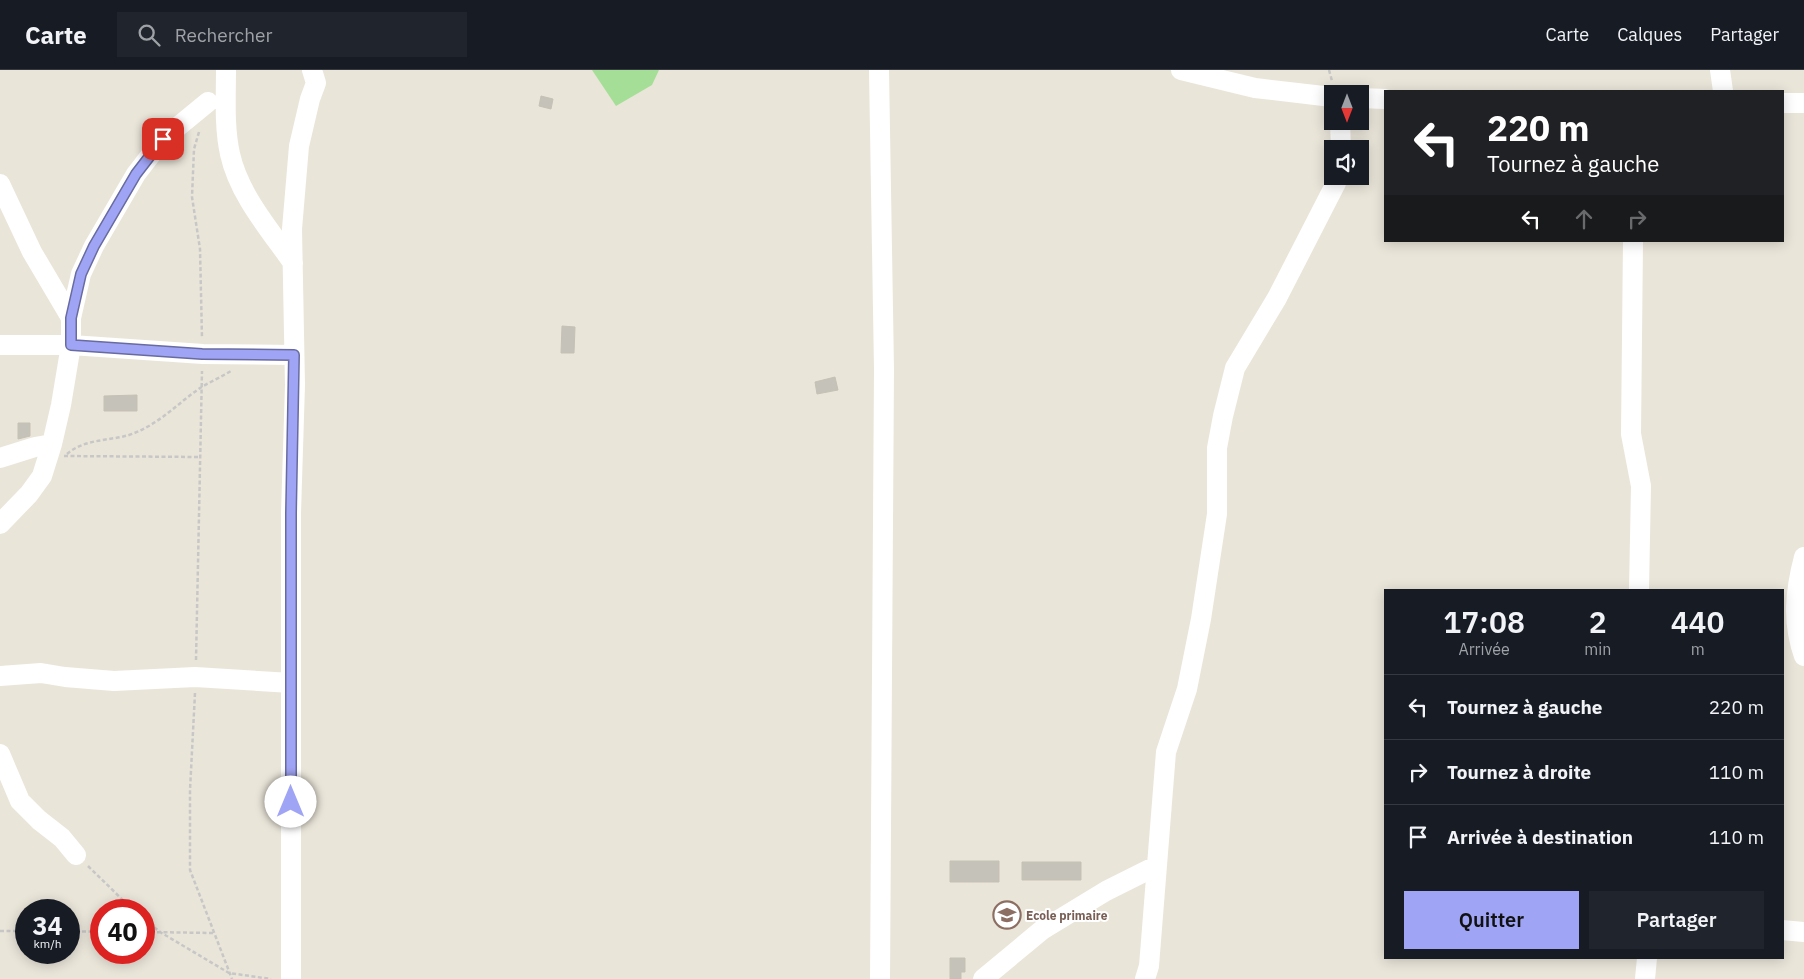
<!DOCTYPE html>
<html lang="fr">
<head>
<meta charset="utf-8">
<style>
	body { margin:0; font-family:"IBM Plex Sans",sans-serif; background:#20242c; color:#f1f3f6; height:100vh; display:flex; flex-direction:column; font-size:19px; white-space:nowrap }
	* { box-sizing:border-box; margin:0 }
	p { font-size:16px; color:#9ea1a6 }
	.icon { flex:none; width:28px; height:28px; fill:none; stroke:currentColor; stroke-width:2; stroke-linecap:round; stroke-linejoin:round }
	.map { position:relative; flex:1; overflow:hidden }
	.details { position:absolute; left:1384px; top:519px; width:400px; height:370px; display:flex; flex-direction:column; background:#171b24; border-radius:0px; box-shadow:0 2px 12px #0003 }
	.details>* { flex:none }
	.banner { position:absolute; left:1384px; top:20px; width:400px; height:152px; border-radius:0px; box-shadow:0 2px 12px #0003; background:#202124; color:#fff; overflow:hidden }
	.needle { width:32px; rotate:180deg }
	.tools { position:absolute; left:1324px; top:15px; display:grid; gap:10px }
	.tools a { display:grid; place-items:center; width:45px; height:45px; border-radius:0px; background:#171b24; box-shadow:0 2px 12px #0003; font-size:25px }
	.speed { position:absolute; left:15px; top:829px; display:flex; gap:10px; font-size:25px; font-weight:700; text-align:center }
	.speed>* { display:grid; place-content:center; width:65px; height:65px; border-radius:50%; background:#171b24; box-shadow:0 2px 12px #0003; line-height:1 }
	.speed small { font-size:12px; font-weight:400 }
	.speed .limit { border:8px solid #d22; background:#fff; color:#111 }
	.pin { position:absolute; display:grid; place-items:center; width:42px; height:42px; color:#fff; margin:-21px; border-radius:10px; box-shadow:0 2px 8px #0006 }
	.me { position:absolute; width:55px; margin:-28px; rotate:0deg; stroke-linejoin:round; filter:drop-shadow(0 0 4px #0008) }
	.turn { display:flex; align-items:center; gap:18px; height:105px; padding:0 20px; font-size:22px }
	.turn .icon { width:65px; height:65px; stroke-width:2.5 }
	.turn b { display:block; font-size:35px; line-height:42px }
	.lanes { display:flex; align-items:center; height:48px; padding:0 20px; background:#0003; justify-content:center; gap:25px; direction:ltr }
	.lanes .off { opacity:.35 }
	.eta { display:flex; justify-content:space-evenly; align-items:center; height:85px; text-align:center }
	.eta b { font-size:30px; font-weight:600; line-height:35px }
	.button { display:flex; gap:10px; margin-top:auto; padding:10px 20px }
	.button a { flex:1; height:58px; border-radius:0px; background:#a0a4f4; color:#111; font-size:20px; font-weight:600; line-height:58px; text-align:center }
	.button a+a { background:#20242c; color:#f1f3f6 }
	ul { padding:0; list-style:none }
	li { display:flex; align-items:center; gap:15px; height:65px; padding:0 20px; border-top:1px solid #363941 }
	li div { flex:1 }
	li b { display:block; font-size:19px }
	li em { font-style:normal }
	header { display:flex; align-items:center; gap:30px; box-sizing:border-box; height:70px; padding:0 25px; background:#171b24; border-bottom:1px solid #363941 }
	header strong { font-size:24px }
	nav { display:flex; gap:28px; margin-inline-start:auto; font-size:18px }
	.search { width:350px; height:45px; background:#20242c; display:flex; align-items:center; gap:12px; box-sizing:border-box; padding:0 18px; border-radius:0px; color:#9ea1a6; font-size:19px }
	.map>svg:first-child { display:block }
	.green { fill:#a5df97 }
	.building { fill:#c5c2b9; stroke:#c5c1b4 }
	.lines { fill:none; stroke-linecap:round; stroke-linejoin:round }
	.path { stroke:#c7c7c7; stroke-width:2.5; stroke-dasharray:4 2.5; stroke-linecap:butt }
	.minor { stroke:#fff; stroke-width:20 }
	.route-casing { stroke:#686b9f; stroke-width:12 }
	.route { stroke:#a0a4f4; stroke-width:9 }
	.labels { text-anchor:middle; dominant-baseline:central; stroke-width:4; stroke-linejoin:round; paint-order:stroke }
	.education-label { font-size:12px; font-weight:bold; fill:#785e54; stroke:#fff; text-anchor:start }
</style>
</head>
<body>
<header>
<strong>Carte</strong>
<div class="search"><svg class="icon" aria-label="search" viewBox="0 0 24 24"><circle cx="10" cy="10" r="6"/><path d="M15 15l6 6"/></svg>Rechercher</div>
<nav><a>Carte</a><a>Calques</a><a>Partager</a></nav>
</header>
<div class="map">
<svg width="1804" height="909" viewBox="0 0 1804 909">
	<rect width="100%" height="100%" fill="#eae5d9"/>
	<!-- green -->
	<path class="green" d="M 592,0 L 659,0 L 652,15 L 616,36 Z"/>
	<!-- building -->
	<path class="building" d="M 541,26 L 553,29 L 551,39 L 539,36 Z
		M 562,256 L 575,257 L 574,283 L 561,283 Z
		M 835,307 L 838,320 L 817,324 L 815,312 Z
		M 137,325 L 137,341 L 104,341 L 104,326 Z
		M 18,353 L 30,353 L 30,366 L 18,369 Z
		M 950,791 L 999,791 L 999,812 L 950,812 Z
		M 1022,792 L 1081,792 L 1081,810 L 1022,810 Z
		M 950,888 L 965,888 L 965,902 L 961,902 L 961,909 L 950,909 Z"/>
	<g class="lines">
		<!-- path -->
		<path class="path" d="M 1329,0 L 1332,11
			M 199,62 L 194,79 L 192,127 L 200,179 L 202,268
			M 67,384 C 84,369 108,371 129,365 C 157,356 177,334 200,318 C 210,312 221,307 231,301
			M 64,386 L 200,387
			M 196,590 L 202,301
			M 195,623 L 190,720 L 190,800 L 232,909
			M 88,796 L 133,840
			M 144,849 L 160,862 L 229,903 L 271,909
			M 0,861 L 26,861
			M 69,861 L 101,862
			M 144,862 L 214,863"/>
		<!-- minor -->
		<path class="minor" d="M 226,0 C 226,27 224,57 230,84 C 239,125 270,160 293,193
			M 879,0 L 884,299 L 880,909
			M 1181,0 L 1255,18 L 1332,27
			M 1720,0 L 1723,21
			M 1360,28 L 1385,29
			M 1782,33 L 1804,33
			M 1340,51 L 1341,79
			M 0,114 L 32,182 L 71,248
			M 1633,171 L 1631,364 L 1641,416 L 1639,520
			M 0,275 L 71,275 L 203,284 L 294,285
			M 0,388 L 35,377 L 52,374
			M 0,454 L 29,424 L 42,406 L 52,374 L 61,335 L 71,275 L 71,248 L 81,204 L 94,176 L 136,104 L 163,69 L 208,32
			M 1804,487 C 1795,521 1792,553 1804,586
			M 0,606 L 41,603 L 65,607 L 114,611 L 195,607 L 291,613
			M 0,684 L 20,731 L 39,750 L 62,768 L 76,785
			M 1782,860 L 1804,862
			M 291,909 L 291,443 L 295,315 L 292,159 L 299,76 L 310,29 L 316,13 L 312,0
			M 983,909 L 1042,860 L 1106,821 L 1156,796
			M 1145,909 L 1149,896 L 1166,682 L 1187,619 L 1201,549 L 1217,444 L 1217,378 L 1223,346 L 1235,298 L 1277,228 L 1336,113 L 1337,106
			M 1645,909 L 1647,888"/>
	</g>
	<g class="lines">
		<!-- route casing -->
		<g class="route-casing">
			<path id="route" d="M 163,69 L 136,104 L 94,176 L 81,204 L 71,248 L 71,275 L 202,284 L 294,285 L 291,443 L 291,732"/>
		</g>
		<!-- route -->
		<use href="#route" class="route"/>
	</g>
	<!-- icons -->
	<defs>
		<g id="school-ring" transform="scale(1.4375)"><circle r="9.5" fill="#fff" stroke="#8d6e63" stroke-width="1.5"/><path d="M0-5L7-2L0 1L-7-2ZM-4 1L0 2.5L4 1V4Q0 6-4 4Z" fill="#8d6e63"/></g>
	</defs>
	<g fill-rule="evenodd">
		<use href="#school-ring" x="1007" y="845"/>
	</g>
	<g class="labels">
		<!-- education labels -->
		<g class="education-label">
			<text x="1026" y="845">Ecole primaire</text>
		</g>
	</g>
</svg>
<div class="tools">
<a><svg class="needle" viewBox="-14 -14 28 28"><path d="M0-13l5 13h-10z" fill="#e53935"/><path d="M0 13l5-13h-10z" fill="#9ea1a6"/></svg></a>
<a><svg class="icon" aria-label="sound" viewBox="0 0 24 24"><path d="M4 9h4l5-4v14l-5-4H4zM17 9q2 3 0 6"/></svg></a>
</div>
<div class="speed"><div>34<small>km/h</small></div><div class="limit">40</div></div>
<div class="pin" style="left:163px;top:69px;background:#d93025"><svg class="icon" aria-label="arrive" viewBox="0 0 24 24"><path d="M6 21V4h12l-3 4 3 4H6"/></svg></div>
<svg class="me" style="left:291px;top:732px" viewBox="-20 -20 40 40"><circle r="19" fill="#fff"/><path d="M0-13L10 11 0 6-10 11z" fill="#a0a4f4"/></svg>
<div class="banner">
<div class="turn"><svg class="icon" aria-label="left" viewBox="0 0 24 24"><path d="M17 20v-9H6M10 6l-5 5 5 5"/></svg><div><b>220 m</b>Tournez à gauche</div></div>
<div class="lanes"><svg class="icon" aria-label="left" viewBox="0 0 24 24"><path d="M17 20v-9H6M10 6l-5 5 5 5"/></svg><svg class="icon off" aria-label="ahead" viewBox="0 0 24 24"><path d="M12 20V5M6 11l6-6 6 6"/></svg><svg class="icon off" aria-label="right" viewBox="0 0 24 24"><path d="M7 20v-9h11M14 6l5 5-5 5"/></svg></div>
</div>
<section class="details">
<div class="eta">
<div><b>17:08</b><p>Arrivée</p></div>
<div><b>2</b><p>min</p></div>
<div><b>440</b><p>m</p></div>
</div>
<ul>
<li><svg class="icon" aria-label="left" viewBox="0 0 24 24"><path d="M17 20v-9H6M10 6l-5 5 5 5"/></svg><div><b>Tournez à gauche</b></div><em>220 m</em></li>
<li><svg class="icon" aria-label="right" viewBox="0 0 24 24"><path d="M7 20v-9h11M14 6l5 5-5 5"/></svg><div><b>Tournez à droite</b></div><em>110 m</em></li>
<li><svg class="icon" aria-label="arrive" viewBox="0 0 24 24"><path d="M6 21V4h12l-3 4 3 4H6"/></svg><div><b>Arrivée à destination</b></div><em>110 m</em></li>
</ul>
<div class="button"><a>Quitter</a><a>Partager</a></div>
</section>
</div>
</body>
</html>
